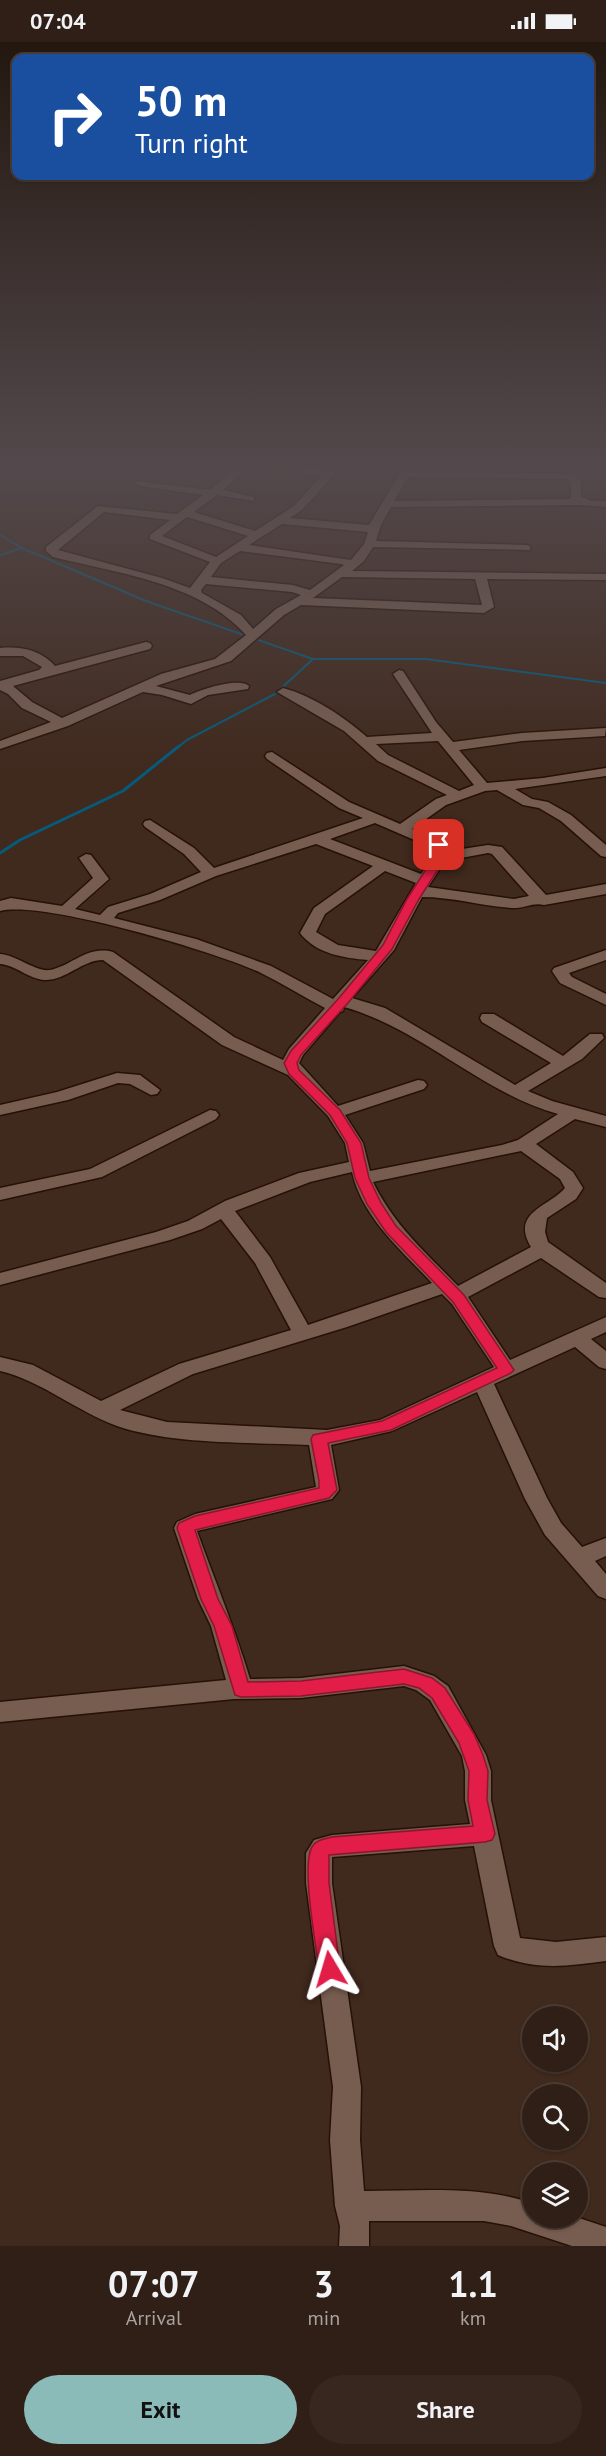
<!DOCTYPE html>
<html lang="en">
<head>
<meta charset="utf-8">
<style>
	body { margin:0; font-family:"PT Sans",sans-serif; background:#38271f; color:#f1f3f6; height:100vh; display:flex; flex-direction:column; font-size:22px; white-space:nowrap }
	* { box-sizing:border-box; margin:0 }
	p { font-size:20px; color:#a8a2a1 }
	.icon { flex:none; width:33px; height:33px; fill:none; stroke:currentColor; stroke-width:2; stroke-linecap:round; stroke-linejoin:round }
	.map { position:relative; height:2204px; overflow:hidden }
	.sheet { display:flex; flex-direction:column; background:#301f16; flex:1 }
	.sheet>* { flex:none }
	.guide { position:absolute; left:12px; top:12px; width:582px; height:126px; border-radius:12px; box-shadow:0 2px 4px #0004,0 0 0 2px #4b3d35; background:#1a4fa0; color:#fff; overflow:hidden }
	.buttons { position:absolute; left:522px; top:1964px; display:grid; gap:12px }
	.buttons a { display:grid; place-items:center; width:66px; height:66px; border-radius:50%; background:#301f16; box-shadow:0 2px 4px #0004,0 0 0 2px #4b3d35; font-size:30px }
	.pin { position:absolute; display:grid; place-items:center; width:51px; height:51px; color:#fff; margin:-26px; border-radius:12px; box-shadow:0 3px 9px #0006 }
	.me { position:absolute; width:66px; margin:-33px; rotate:353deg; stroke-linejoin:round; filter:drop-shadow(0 0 4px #0008) }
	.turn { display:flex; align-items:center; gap:21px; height:126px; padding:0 24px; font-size:27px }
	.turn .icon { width:78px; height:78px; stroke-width:2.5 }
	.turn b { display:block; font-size:42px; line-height:51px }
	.eta { display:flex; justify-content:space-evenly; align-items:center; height:102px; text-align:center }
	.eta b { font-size:36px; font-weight:700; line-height:42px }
	.primary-button { display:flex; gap:12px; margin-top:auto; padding:12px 24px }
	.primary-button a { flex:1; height:69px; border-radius:36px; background:#8bbbb9; color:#111; font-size:24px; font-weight:700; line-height:69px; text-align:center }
	.primary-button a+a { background:#38271f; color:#f1f3f6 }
	.status { display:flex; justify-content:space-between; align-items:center; height:42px; padding:0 30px; background:#301f16; direction:ltr }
	.status svg { height:16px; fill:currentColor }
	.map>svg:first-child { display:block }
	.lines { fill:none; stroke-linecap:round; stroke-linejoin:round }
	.stream-far1 { stroke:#045b7c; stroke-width:2 }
	.stream { stroke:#045b7c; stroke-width:3 }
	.minor-casing { stroke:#261106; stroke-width:3 }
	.minor { fill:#775d50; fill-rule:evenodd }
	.route { fill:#e11d48; stroke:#92132f; stroke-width:1.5 }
</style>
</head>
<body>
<div class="status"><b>07:04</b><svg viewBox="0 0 49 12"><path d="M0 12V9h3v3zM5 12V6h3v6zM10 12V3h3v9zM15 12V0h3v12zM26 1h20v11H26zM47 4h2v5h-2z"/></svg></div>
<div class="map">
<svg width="606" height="2204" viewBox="0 0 606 2204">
	<rect width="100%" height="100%" fill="#40291d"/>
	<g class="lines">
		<!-- stream-far1 -->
		<path class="stream-far1" d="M 0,493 L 22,506 L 146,559 L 313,617 L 426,617 L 606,641
			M 0,513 L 22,506
			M 177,706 L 187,698 L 275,652 L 313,617"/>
		<!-- stream -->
		<path class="stream" d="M 0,811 L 20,798 L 123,749 L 179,704"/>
		<!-- minor casing -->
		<g class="minor-casing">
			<path id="minor" d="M 249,421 L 280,421 L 326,428 L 334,421 L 345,421 L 302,468 L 290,476 L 369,483 L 406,421 L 416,421 L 412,429 L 574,432 L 581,440 L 581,454 L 591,459 L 606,459 L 606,465 L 582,463 L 391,465 L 381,483 L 376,499 L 526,503 L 530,504 L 530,508 L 373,505 L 364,519 L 352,529 L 606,532 L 606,538 L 487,537 L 494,565 L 484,571 L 301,563 L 284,573 L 231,619 L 156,644 L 190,653 C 201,647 240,635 249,644 L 248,647 L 208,653 L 191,662 L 162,653 L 143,650 L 68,684 L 0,707 L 0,699 L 51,680 L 22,666 L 8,652 L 0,648 L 0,639 L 39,628 L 42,625 L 23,614 L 0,614 L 0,606 C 21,604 41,608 55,624 L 146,600 L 150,601 L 152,604 L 150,607 L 13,644 L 32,660 L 62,676 L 161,632 L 215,617 L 246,593 C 200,541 117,531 53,515 L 46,509 L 46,505 L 98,464 L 177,472 L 203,453 L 140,444 L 135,441 L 136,439 L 210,448 L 233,428 ZM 263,426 L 321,434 L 294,464 L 255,489 L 194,470 L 217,453 L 254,459 L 254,455 L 223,448 L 245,429 ZM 408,435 L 567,437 L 571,441 L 571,457 L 394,459 ZM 104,470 L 170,478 L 150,493 L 150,497 L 210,520 L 190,546 L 162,536 L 58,508 ZM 187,475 L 248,494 L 216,515 L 162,494 ZM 282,482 L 368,490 L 364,502 L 351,518 L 249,503 ZM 240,509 L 341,522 L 344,523 L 310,548 L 293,543 L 211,535 L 221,521 ZM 342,535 L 475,537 L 482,563 L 313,556 ZM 206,542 L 292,550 L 301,553 L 276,567 L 253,587 L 241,573 L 202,551 L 201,548 Z
				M 399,628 L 403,629 L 436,680 L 453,700 L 522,691 L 606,686 L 605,694 L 522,699 L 459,708 L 487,741 L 543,736 L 606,726 L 606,734 L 515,747 L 532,757 L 548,760 L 571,773 L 606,803 L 606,815 L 601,814 L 561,779 L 539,766 L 523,763 L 497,748 L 485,749 L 446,763 L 412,787 L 444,800 L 449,809 L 488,803 L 502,805 L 546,853 L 606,842 L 606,852 L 544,863 C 533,860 523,867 512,866 C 481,864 453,855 422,855 L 394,908 L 352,956 L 385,966 L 515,1043 L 551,1021 L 482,980 L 480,976 L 482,972 L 494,972 L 563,1014 L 590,992 L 602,992 L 604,996 L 582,1017 L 528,1049 L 552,1059 L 606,1074 L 606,1085 L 575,1077 L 536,1102 L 573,1130 L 583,1146 L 576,1157 L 547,1176 L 545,1190 L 548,1200 L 606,1241 L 606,1256 L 599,1255 L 541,1216 L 468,1255 L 510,1318 L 606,1275 L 606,1290 L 591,1297 L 606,1309 L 606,1327 L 599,1325 L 575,1305 L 494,1342 L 547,1456 L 561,1481 L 582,1505 L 606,1496 L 606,1514 L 595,1519 L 606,1532 L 606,1557 L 598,1554 L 545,1493 L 525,1457 L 477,1350 L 392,1389 L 331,1403 L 339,1448 L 332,1457 L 197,1489 C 215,1539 235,1587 250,1637 L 301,1636 L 404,1624 L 434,1634 L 448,1644 L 486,1713 L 491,1729 L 491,1758 L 520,1896 L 556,1900 L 606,1895 L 606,1919 C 568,1924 535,1929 498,1913 L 494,1904 L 474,1804 L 332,1815 L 332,1841 L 361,2045 L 360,2098 L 364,2149 C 420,2149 478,2143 532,2161 L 532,2175 L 576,2175 L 606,2185 L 606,2204 L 572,2204 L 511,2184 L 484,2179 L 369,2179 L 369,2204 L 339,2204 L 340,2184 L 335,2164 L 330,2098 L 333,2045 L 306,1841 L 306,1811 L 314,1798 L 332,1793 L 470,1782 L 465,1758 L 465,1729 L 462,1714 L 430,1658 L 416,1648 L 404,1644 L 301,1656 L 234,1657 L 0,1680 L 0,1660 L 226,1638 L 211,1584 L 198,1557 L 174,1486 L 177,1480 L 195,1472 L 316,1445 L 309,1403 C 249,1400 173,1403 117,1384 C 76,1369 42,1339 0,1329 L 0,1315 L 33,1323 L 101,1359 L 179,1322 L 291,1288 L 255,1221 L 221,1177 L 202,1187 L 170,1198 L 0,1243 L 0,1231 L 156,1190 L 188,1179 L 225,1159 L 299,1131 L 349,1120 L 345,1101 L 328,1074 L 288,1033 L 222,1003 L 103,918 C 82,918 67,938 45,938 C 28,937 16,923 0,922 L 0,912 C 17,913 35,930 50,928 C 72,924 87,903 113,910 L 234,995 L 283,1018 L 289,1007 L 325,966 C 304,955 283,942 261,931 C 217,910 43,858 0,869 L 0,859 L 11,856 L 62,864 L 93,836 L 79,816 L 86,812 L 91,813 L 109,837 L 75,867 L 100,873 L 108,865 L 150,852 L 201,830 L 184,812 L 145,785 L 143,782 L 145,779 L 150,778 L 194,806 L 214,826 L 363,776 L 339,766 L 267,717 L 265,714 L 267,711 L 272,710 L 349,760 L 400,782 L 436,757 L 447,753 L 378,719 L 344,689 L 277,650 L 283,646 C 313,654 344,675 367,695 L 432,691 L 393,632 ZM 438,699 L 474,743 L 459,749 L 388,713 L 376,702 ZM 375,781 L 433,806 L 433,815 L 421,832 L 330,797 ZM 316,802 L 373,824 L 314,866 L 300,891 C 316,912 344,916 368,918 L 333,957 L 271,924 L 196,897 L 114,876 L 118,871 L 160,858 L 216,834 ZM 488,811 L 492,812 L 529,854 L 514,857 L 428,845 L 445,819 ZM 385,829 L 416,841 L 376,909 L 338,903 L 316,890 L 325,872 ZM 344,965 C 422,987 480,1050 558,1072 L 518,1098 L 502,1103 L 370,1129 L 363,1101 L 345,1073 L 424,1047 L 427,1043 L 424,1039 L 418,1038 L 338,1064 L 299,1021 L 303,1013 L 340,970 L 343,969 ZM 521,1109 L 560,1137 L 565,1146 C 549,1165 510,1170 531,1205 L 458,1244 C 426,1211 393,1182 373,1140 ZM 352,1130 C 362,1175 402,1209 432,1241 L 308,1283 L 270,1215 L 235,1169 L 310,1140 ZM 442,1252 L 452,1262 L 494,1325 L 380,1378 L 327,1388 L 167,1380 L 120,1368 L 193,1332 L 347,1285 Z
				M 606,908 L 606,918 L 569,931 L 572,935 L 606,952 L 606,963 L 560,941 L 552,929 L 554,926 Z
				M 117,1031 L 140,1033 L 160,1048 L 157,1052 L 151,1053 L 130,1042 L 118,1041 L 68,1058 L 0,1073 L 0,1063 L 57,1050 Z
				M 210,1068 L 216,1069 L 219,1073 L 216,1077 L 102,1135 L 0,1158 L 0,1146 L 90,1127 Z"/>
		</g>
		<!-- minor -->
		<use href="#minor" class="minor"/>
	</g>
	<!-- sky -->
	<linearGradient id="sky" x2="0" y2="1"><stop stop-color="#231710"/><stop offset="0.58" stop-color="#53494c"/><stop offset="1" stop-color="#53494c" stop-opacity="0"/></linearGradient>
	<rect width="606" height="730" fill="url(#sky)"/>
	<!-- route -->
	<path class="route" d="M 439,800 L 443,801 L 447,808 L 446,815 L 419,857 L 392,907 L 348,961 L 301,1013 L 297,1021 L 299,1028 L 340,1068 L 361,1101 L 369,1136 L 381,1161 L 396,1184 L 464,1253 L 514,1328 L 511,1331 L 391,1388 L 328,1401 L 337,1448 L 329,1456 L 195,1488 L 218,1557 L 232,1584 L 248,1640 L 301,1639 L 404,1627 L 432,1636 L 445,1646 L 474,1692 L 483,1713 L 488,1729 L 487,1758 L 495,1792 L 492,1798 L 485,1800 L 329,1813 L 329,1841 L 340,1927 L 337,1934 L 330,1937 L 322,1934 L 319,1927 C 316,1903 301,1823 312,1805 C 316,1798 324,1797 332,1795 L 473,1784 L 468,1758 L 469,1729 L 459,1701 L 432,1656 L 419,1646 L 404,1642 L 301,1654 L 241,1655 L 235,1653 L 214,1584 L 201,1557 L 177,1486 L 179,1481 L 195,1474 L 319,1446 L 319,1439 L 311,1397 L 313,1393 L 382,1379 L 497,1326 L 453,1260 L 386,1190 L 367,1162 L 355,1136 L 347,1101 L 330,1073 L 289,1032 L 284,1021 L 291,1009 L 339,956 L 383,903 L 407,857 L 434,815 L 436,808 L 433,803 Z"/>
</svg>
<div class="buttons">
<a><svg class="icon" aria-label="sound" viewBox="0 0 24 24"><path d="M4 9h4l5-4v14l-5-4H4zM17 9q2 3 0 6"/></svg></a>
<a><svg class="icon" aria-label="search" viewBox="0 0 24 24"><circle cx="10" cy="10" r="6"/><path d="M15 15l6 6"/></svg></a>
<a><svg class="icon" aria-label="layers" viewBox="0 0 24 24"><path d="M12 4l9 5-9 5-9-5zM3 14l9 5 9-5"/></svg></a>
</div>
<div class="pin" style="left:439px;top:803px;background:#d93025"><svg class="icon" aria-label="arrive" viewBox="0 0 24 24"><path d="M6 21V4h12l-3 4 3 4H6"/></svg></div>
<svg class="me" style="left:330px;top:1927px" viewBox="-20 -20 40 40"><path d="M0-17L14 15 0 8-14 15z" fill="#e11d48" stroke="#fff" stroke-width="4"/></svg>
<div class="guide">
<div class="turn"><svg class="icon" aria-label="right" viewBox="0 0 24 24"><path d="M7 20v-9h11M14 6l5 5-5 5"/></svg><div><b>50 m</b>Turn right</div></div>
</div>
</div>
<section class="sheet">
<div class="eta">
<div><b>07:07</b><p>Arrival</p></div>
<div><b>3</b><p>min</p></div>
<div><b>1.1</b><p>km</p></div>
</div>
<div class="primary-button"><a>Exit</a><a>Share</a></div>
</section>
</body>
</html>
